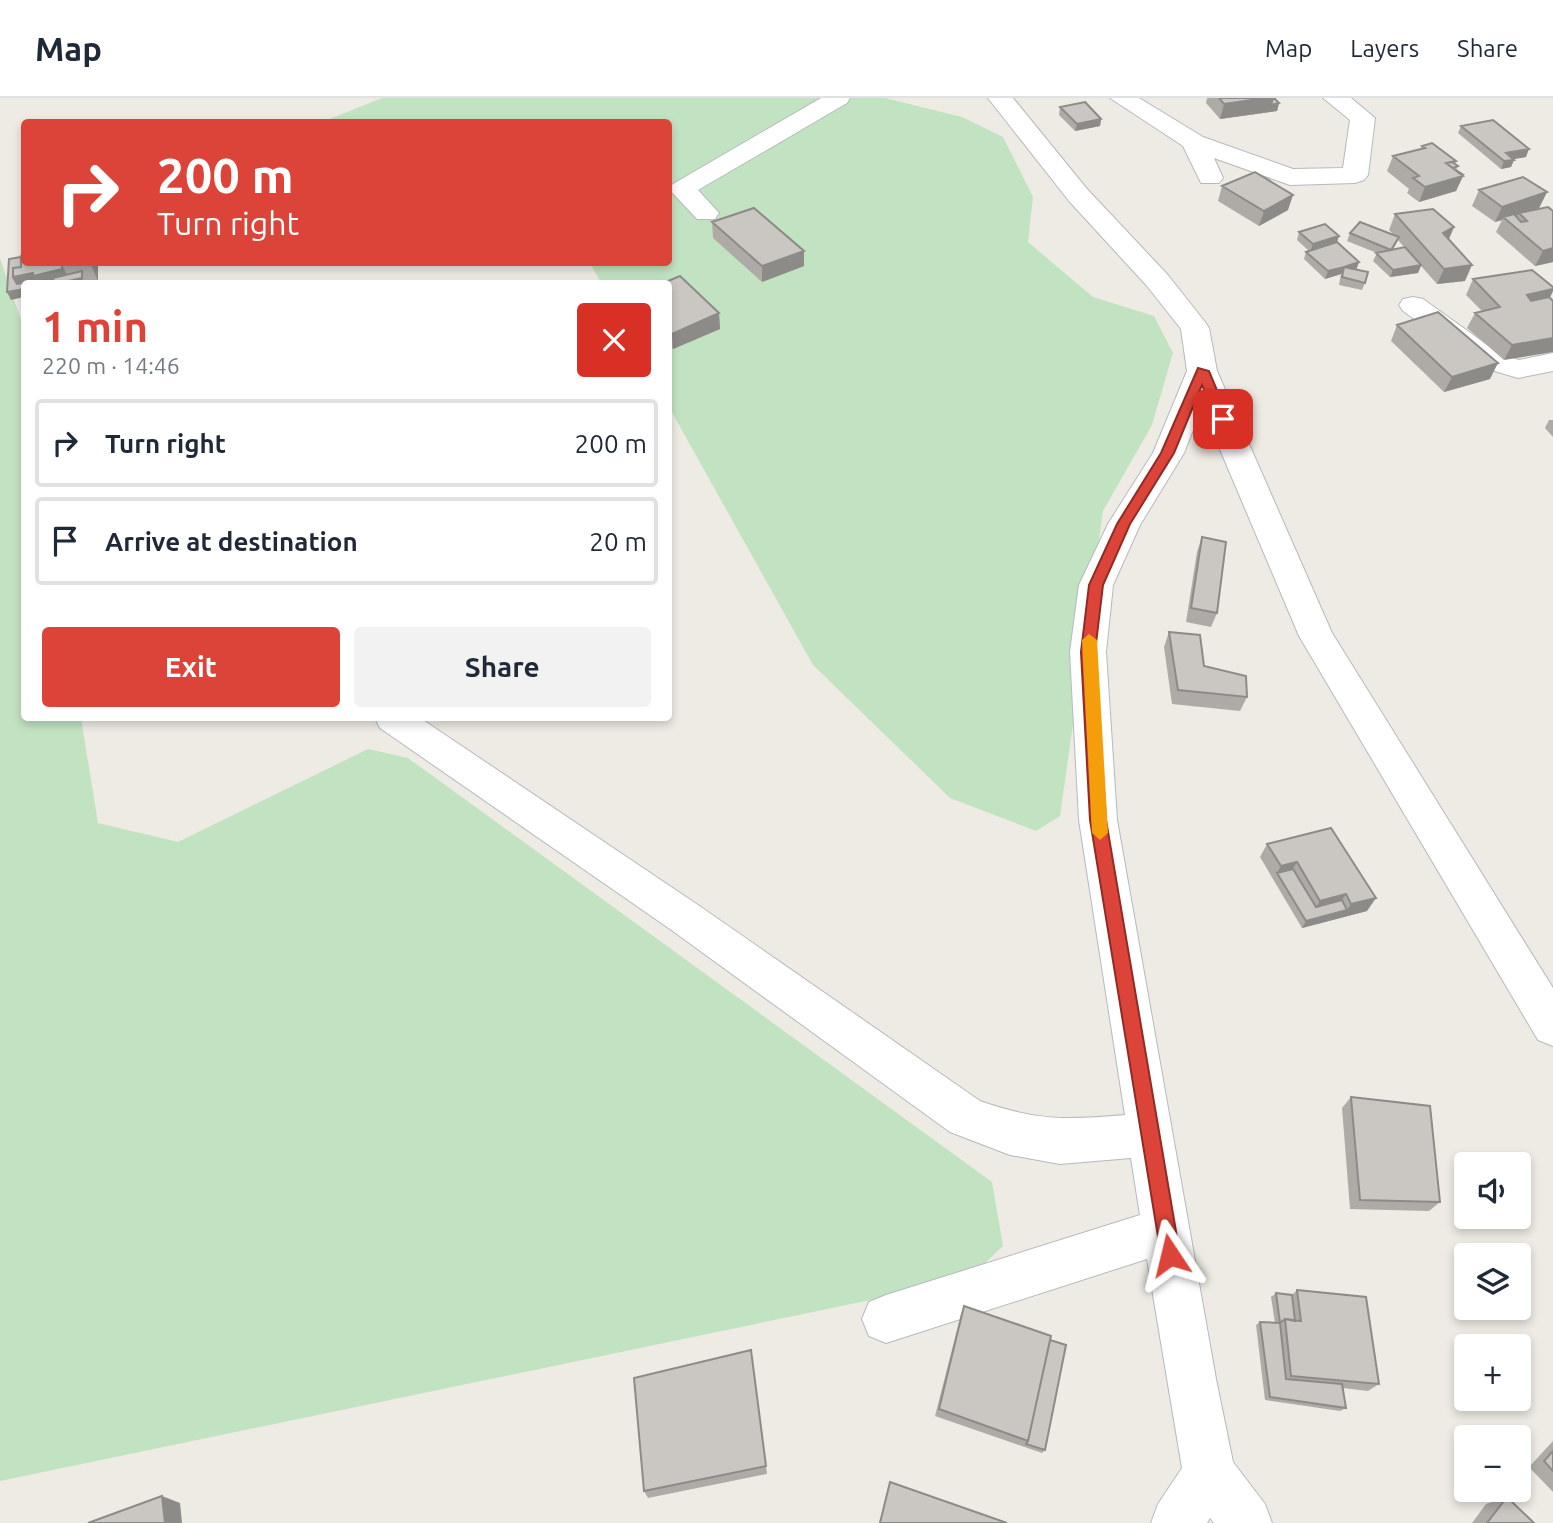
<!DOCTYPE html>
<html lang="en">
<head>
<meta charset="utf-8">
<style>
	body { margin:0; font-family:Ubuntu,sans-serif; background:#f2f2f3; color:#1f2937; height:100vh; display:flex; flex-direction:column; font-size:26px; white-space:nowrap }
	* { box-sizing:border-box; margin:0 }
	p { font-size:23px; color:#747a83 }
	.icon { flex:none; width:38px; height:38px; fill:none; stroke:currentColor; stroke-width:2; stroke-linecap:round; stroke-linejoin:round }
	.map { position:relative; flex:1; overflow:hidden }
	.panel { position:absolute; left:21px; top:182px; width:651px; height:441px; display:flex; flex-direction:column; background:#fff; border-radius:7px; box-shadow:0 4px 10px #0003 }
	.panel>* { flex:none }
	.hud { position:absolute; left:21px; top:21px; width:651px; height:147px; border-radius:7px; box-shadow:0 4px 10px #0003; background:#dd4439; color:#fff; overflow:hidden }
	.buttons { position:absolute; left:1454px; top:1054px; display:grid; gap:14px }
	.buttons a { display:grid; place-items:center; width:77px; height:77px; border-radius:7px; background:#fff; box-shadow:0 4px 10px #0003; font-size:35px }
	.pin { position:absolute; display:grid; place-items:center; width:60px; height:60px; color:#fff; margin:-30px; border-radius:14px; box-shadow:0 4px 10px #0006 }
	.me { position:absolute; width:77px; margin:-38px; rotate:350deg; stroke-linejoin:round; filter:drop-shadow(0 0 5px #0008) }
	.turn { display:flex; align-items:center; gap:24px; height:147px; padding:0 21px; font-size:32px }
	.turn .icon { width:91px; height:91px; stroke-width:2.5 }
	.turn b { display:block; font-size:49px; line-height:60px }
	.round { display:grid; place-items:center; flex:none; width:74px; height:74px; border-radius:7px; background:#f2f2f3 }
	.summary { display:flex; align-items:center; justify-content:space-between; height:119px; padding:0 21px }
	h1 { font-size:42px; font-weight:600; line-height:52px; color:#dd4439 }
	.primary-button { display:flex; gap:14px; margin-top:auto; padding:14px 21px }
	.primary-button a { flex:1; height:80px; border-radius:7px; background:#dd4439; color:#fff; font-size:28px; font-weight:600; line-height:80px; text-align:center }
	.primary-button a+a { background:#f2f2f3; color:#1f2937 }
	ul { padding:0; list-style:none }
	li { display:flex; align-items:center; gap:21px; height:88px; margin:0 14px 10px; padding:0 7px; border:4px solid #e0e1e3; border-radius:7px }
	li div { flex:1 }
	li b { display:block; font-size:26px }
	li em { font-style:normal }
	header { display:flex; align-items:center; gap:42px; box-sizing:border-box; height:98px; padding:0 35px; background:#fff; border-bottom:2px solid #e0e1e3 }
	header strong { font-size:33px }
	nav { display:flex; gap:38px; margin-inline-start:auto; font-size:24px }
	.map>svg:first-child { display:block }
	.green { fill:#c2e3c1 }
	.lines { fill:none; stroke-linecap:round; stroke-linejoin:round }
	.minor-casing { stroke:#b6b9bd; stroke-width:2 }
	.minor { fill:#fff; fill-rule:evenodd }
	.wall { fill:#aeaba7; fill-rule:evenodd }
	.shaded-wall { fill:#8d8b88 }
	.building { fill:#cac7c2; stroke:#8d8b88; stroke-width:2 }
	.route { fill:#dd4439; stroke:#902c25; stroke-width:2 }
	.slow { fill:#f59e0b }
</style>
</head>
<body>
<header>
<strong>Map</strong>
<nav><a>Map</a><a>Layers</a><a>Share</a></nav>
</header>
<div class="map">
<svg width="1553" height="1425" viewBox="0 0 1553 1425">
	<rect width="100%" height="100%" fill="#edebe3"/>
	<!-- green -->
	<path class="green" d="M 382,0 L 885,0 L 962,19 L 1003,39 L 1033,99 L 1028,144 L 1093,199 L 1154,218 L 1173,255 L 1152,327 L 1103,413 L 1060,718 L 1036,733 L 950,700 L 813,567 L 669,309 L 668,186 L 601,185 L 590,165 L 668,164 L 668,24 L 322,24 Z
		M 0,160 L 24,231 L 24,620 L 81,620 L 98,725 L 178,744 L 368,651 L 408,660 L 992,1084 L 1003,1148 L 967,1182 L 0,1383 Z"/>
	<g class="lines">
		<!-- minor casing -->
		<g class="minor-casing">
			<path id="minor" d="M 821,0 L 850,0 L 847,5 L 698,92 L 719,115 L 715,121 L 697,121 L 669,91 L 673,86 Z
				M 988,0 L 1013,0 L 1087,91 L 1167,176 L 1205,224 L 1209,230 L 1217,273 L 1332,535 L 1553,890 L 1553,948 L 1538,942 L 1299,538 L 1202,309 L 1184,355 L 1140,427 L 1113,487 L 1106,554 L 1117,722 L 1216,1281 L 1233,1364 L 1265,1406 L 1272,1425 L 1214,1425 L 1210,1420 L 1207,1425 L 1151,1425 L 1158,1406 L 1182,1370 L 1147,1161 L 886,1245 L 869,1238 L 862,1221 L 869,1204 L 886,1197 L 1140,1117 L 1131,1060 L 1060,1066 L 1010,1057 L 950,1034 L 670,831 L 380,630 L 375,620 L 420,620 L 698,807 L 980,1003 C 1037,1023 1066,1022 1125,1017 L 1079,722 L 1070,554 L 1079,487 L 1108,426 L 1153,355 L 1187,273 L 1181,231 L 1147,188 L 1069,103 Z
				M 1110,0 L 1139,0 L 1203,39 L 1293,71 L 1343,70 L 1350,22 L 1323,0 L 1351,0 L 1375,20 L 1368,77 L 1364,82 L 1355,85 L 1290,87 L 1214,60 L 1223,80 L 1219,85 L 1201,85 L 1183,48 Z
				M 1413,199 L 1423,201 L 1501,257 L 1519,262 L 1553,255 L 1553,273 L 1518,280 L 1481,269 L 1403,213 L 1399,207 L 1403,201 Z"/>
		</g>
		<!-- minor -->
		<use href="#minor" class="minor"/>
	</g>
	<!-- wall -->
	<path class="wall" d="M 1207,0 L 1274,0 L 1279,5 L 1277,13 L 1220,21 L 1206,5 Z
		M 1060,9 L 1101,21 L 1100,28 L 1075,33 L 1059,17 Z
		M 1461,28 L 1526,59 L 1513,61 L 1514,62 L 1511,69 L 1501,71 L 1458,35 Z
		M 1422,48 L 1456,63 L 1455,66 L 1458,68 L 1456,72 L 1463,78 L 1456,93 L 1419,104 L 1407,95 L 1409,91 L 1387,73 L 1393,58 L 1421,51 Z
		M 1222,88 L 1288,112 L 1259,128 L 1218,103 Z
		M 1479,92 L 1547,94 L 1539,110 L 1528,113 L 1553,164 L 1535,168 L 1496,134 L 1502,122 L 1495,124 L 1472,108 Z
		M 1395,116 L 1454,129 L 1449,141 L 1465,183 L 1437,186 L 1421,168 L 1418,175 L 1390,179 L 1373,163 L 1377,155 L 1347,143 L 1350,135 L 1393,136 L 1389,132 ZM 1398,142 L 1404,149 L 1393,152 Z
		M 712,124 L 804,168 L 762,184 L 713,140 Z
		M 1299,134 L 1339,138 L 1337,144 L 1359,164 L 1356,172 L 1365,185 L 1362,192 L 1339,187 L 1341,176 L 1325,181 L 1304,161 L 1306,154 L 1309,153 L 1297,142 Z
		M 9,161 L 98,164 L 98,183 L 86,183 L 86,186 L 24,186 L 11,202 Z
		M 1473,181 L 1553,189 L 1553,193 L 1550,200 L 1504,262 L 1467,230 L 1475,215 L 1482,213 L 1466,197 Z
		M 668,186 L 719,215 L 720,231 L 673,251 L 668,248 Z
		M 1397,227 L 1490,281 L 1444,294 L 1391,243 Z
		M 1549,322 L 1553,322 L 1553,339 L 1545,330 Z
		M 1202,439 L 1217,515 L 1211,529 L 1186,524 L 1197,454 Z
		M 1169,534 L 1204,568 L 1247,599 L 1240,613 L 1172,606 L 1164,549 Z
		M 1331,730 L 1367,813 L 1302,830 L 1260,759 L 1267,746 Z
		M 1351,999 L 1440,1104 L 1429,1113 L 1350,1111 L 1342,1010 Z
		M 1297,1192 L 1379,1286 L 1368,1293 L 1343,1290 L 1346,1310 L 1340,1313 L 1265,1302 L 1256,1227 L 1260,1224 L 1275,1225 L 1271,1199 L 1276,1195 L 1292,1197 Z
		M 964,1208 L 1050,1242 L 1045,1352 L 1042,1355 L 935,1318 L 961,1216 Z
		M 1553,1343 L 1553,1394 L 1529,1369 Z
		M 766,1368 L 767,1376 L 648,1400 L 644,1393 Z
		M 890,1384 L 1007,1425 L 879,1425 Z
		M 1507,1399 L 1534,1425 L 1472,1425 L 1486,1406 Z"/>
	<!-- shaded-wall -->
	<path class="shaded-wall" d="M 1266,0 L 1273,0 L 1279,5 L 1277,13 L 1220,21 L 1224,6 Z
		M 1101,21 L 1100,28 L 1075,33 L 1077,26 Z
		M 1529,51 L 1526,59 L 1503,63 L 1506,55 Z
		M 1514,62 L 1511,69 L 1501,71 L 1504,63 Z
		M 1463,78 L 1456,93 L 1419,104 L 1425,89 Z
		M 1547,94 L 1539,110 L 1505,121 L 1503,119 L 1502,122 L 1495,124 L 1502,109 Z
		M 1293,97 L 1288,112 L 1259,128 L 1264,113 Z
		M 1454,129 L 1447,145 L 1443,135 Z
		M 1339,138 L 1336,146 L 1310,154 L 1313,146 Z
		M 1553,150 L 1553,164 L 1535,168 L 1543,153 Z
		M 804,153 L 804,168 L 762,184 L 762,168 Z
		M 91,164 L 98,164 L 98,183 L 91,167 Z
		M 1359,164 L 1356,172 L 1344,169 Z
		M 62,167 L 70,183 L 82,180 L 83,183 L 86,183 L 86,186 L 24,186 L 24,199 L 11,202 L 7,194 L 13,179 Z
		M 1421,167 L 1418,175 L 1390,179 L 1393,172 Z
		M 1472,167 L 1465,183 L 1437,186 L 1444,171 Z
		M 1344,169 L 1341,176 L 1325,181 L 1328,173 Z
		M 1553,191 L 1553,193 L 1546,206 L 1519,212 L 1527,197 Z
		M 719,215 L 720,231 L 673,251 L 672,236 Z
		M 1553,240 L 1553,254 L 1504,262 L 1512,247 Z
		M 1498,265 L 1490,281 L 1444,294 L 1452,279 Z
		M 1297,764 L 1289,777 L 1277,775 L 1281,768 Z
		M 1346,796 L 1337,809 L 1312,815 L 1320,803 Z
		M 1376,800 L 1367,813 L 1302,830 L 1306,823 L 1347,812 L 1351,806 Z
		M 162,1398 L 180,1405 L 182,1425 L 165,1425 Z"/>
	<!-- building -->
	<path class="building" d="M 1219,0 L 1266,0 L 1224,6 Z
		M 1273,0 L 1274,0 L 1279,5 L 1271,7 Z
		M 1085,4 L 1101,21 L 1077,26 L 1060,9 Z
		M 1493,22 L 1529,51 L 1506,55 L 1514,62 L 1504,63 L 1461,28 Z
		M 1432,45 L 1456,63 L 1446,65 L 1463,78 L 1425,89 L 1413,80 L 1419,78 L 1393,58 L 1425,50 L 1422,48 Z
		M 1452,64 L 1458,68 L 1453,70 L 1462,76 L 1461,76 L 1446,65 Z
		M 1255,74 L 1293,97 L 1264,113 L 1222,88 Z
		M 1523,79 L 1547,94 L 1502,109 L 1479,92 Z
		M 1548,109 L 1553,113 L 1553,150 L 1543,153 L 1503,119 L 1514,116 L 1521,124 L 1527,123 L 1519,115 Z
		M 754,110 L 804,153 L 762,168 L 712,124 Z
		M 1433,111 L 1454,129 L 1443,135 L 1472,167 L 1444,171 L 1395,116 Z
		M 1360,124 L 1399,139 L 1391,152 L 1405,149 L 1421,167 L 1393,172 L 1376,155 L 1391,152 L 1350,135 Z
		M 1325,126 L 1339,138 L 1313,146 L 1299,134 Z
		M 1337,144 L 1359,164 L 1344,169 L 1368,174 L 1365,185 L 1342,179 L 1344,169 L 1328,173 L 1306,154 Z
		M 24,157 L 24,164 L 91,164 L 91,167 L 62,167 L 62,171 L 33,178 L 33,175 L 13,179 L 13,170 L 21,169 L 21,158 Z
		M 21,159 L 21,169 L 13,170 L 13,179 L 17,186 L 36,183 L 37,186 L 24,186 L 24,191 L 7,194 L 9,161 Z
		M 1532,172 L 1553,189 L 1553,191 L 1527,197 L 1531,203 L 1549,199 L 1553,203 L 1553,240 L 1512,247 L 1475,215 L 1500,209 L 1473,181 Z
		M 82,173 L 82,180 L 54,186 L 53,180 Z
		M 680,178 L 719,215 L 672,236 L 668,233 L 668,186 L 661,186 Z
		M 1438,214 L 1498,265 L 1452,279 L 1397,227 Z
		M 1202,439 L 1226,444 L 1217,515 L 1191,510 Z
		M 1169,534 L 1200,537 L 1204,568 L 1246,578 L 1247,599 L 1178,592 Z
		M 1331,730 L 1376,800 L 1351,806 L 1346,796 L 1320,803 L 1297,764 L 1281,768 L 1267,746 Z
		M 1293,771 L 1316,809 L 1342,802 L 1347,812 L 1306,823 L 1277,775 Z
		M 1351,999 L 1430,1008 L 1440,1104 L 1360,1102 Z
		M 1297,1192 L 1366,1199 L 1379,1286 L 1291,1278 L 1285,1221 L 1301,1223 Z
		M 1276,1195 L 1292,1197 L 1295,1223 L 1285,1221 L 1280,1225 Z
		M 964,1208 L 1051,1238 L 1028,1343 L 939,1311 Z
		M 1260,1224 L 1280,1225 L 1286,1281 L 1342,1286 L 1346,1310 L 1270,1299 Z
		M 1050,1242 L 1066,1247 L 1045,1352 L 1026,1346 L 1028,1343 Z
		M 751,1252 L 766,1368 L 644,1393 L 634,1280 Z
		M 1553,1353 L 1553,1373 L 1544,1363 Z
		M 890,1384 L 1007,1425 L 880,1425 Z
		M 162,1398 L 165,1425 L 88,1425 Z
		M 1507,1399 L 1534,1425 L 1487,1425 Z"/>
	<!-- route -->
	<path class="route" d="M 1198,270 L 1209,273 L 1229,321 L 1219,324 L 1202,287 L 1174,355 L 1130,426 L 1103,487 L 1095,554 L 1106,722 L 1180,1157 L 1177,1164 L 1170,1167 L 1163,1164 L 1161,1157 L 1090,722 L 1081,554 L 1089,487 L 1117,426 L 1161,355 Z"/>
	<!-- slow -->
	<path class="slow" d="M 1089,536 L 1097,542 L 1108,735 L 1100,742 L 1092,735 L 1082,542 Z"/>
</svg>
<div class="buttons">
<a><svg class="icon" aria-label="sound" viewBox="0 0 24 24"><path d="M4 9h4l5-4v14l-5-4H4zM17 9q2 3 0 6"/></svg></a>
<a><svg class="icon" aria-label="layers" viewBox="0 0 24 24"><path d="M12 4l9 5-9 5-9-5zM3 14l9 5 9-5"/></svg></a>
<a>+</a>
<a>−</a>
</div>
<div class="pin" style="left:1223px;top:321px;background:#d93025"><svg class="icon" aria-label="arrive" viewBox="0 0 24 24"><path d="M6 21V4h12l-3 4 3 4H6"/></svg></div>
<svg class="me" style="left:1170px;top:1157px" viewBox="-20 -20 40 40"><path d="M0-17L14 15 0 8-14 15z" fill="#dd4439" stroke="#fff" stroke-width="4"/></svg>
<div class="hud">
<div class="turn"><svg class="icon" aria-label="right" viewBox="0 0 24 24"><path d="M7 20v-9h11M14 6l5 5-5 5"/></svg><div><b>200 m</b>Turn right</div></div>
</div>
<section class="panel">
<div class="summary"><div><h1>1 min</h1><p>220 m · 14:46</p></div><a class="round" style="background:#d93025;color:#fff"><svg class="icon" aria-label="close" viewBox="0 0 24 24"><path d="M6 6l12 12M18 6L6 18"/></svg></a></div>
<ul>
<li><svg class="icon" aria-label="right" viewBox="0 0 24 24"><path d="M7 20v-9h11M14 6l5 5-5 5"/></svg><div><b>Turn right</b></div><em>200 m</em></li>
<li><svg class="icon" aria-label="arrive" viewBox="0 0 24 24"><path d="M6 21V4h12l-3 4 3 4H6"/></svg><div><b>Arrive at destination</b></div><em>20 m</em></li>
</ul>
<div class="primary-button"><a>Exit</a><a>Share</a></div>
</section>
</div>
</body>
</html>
